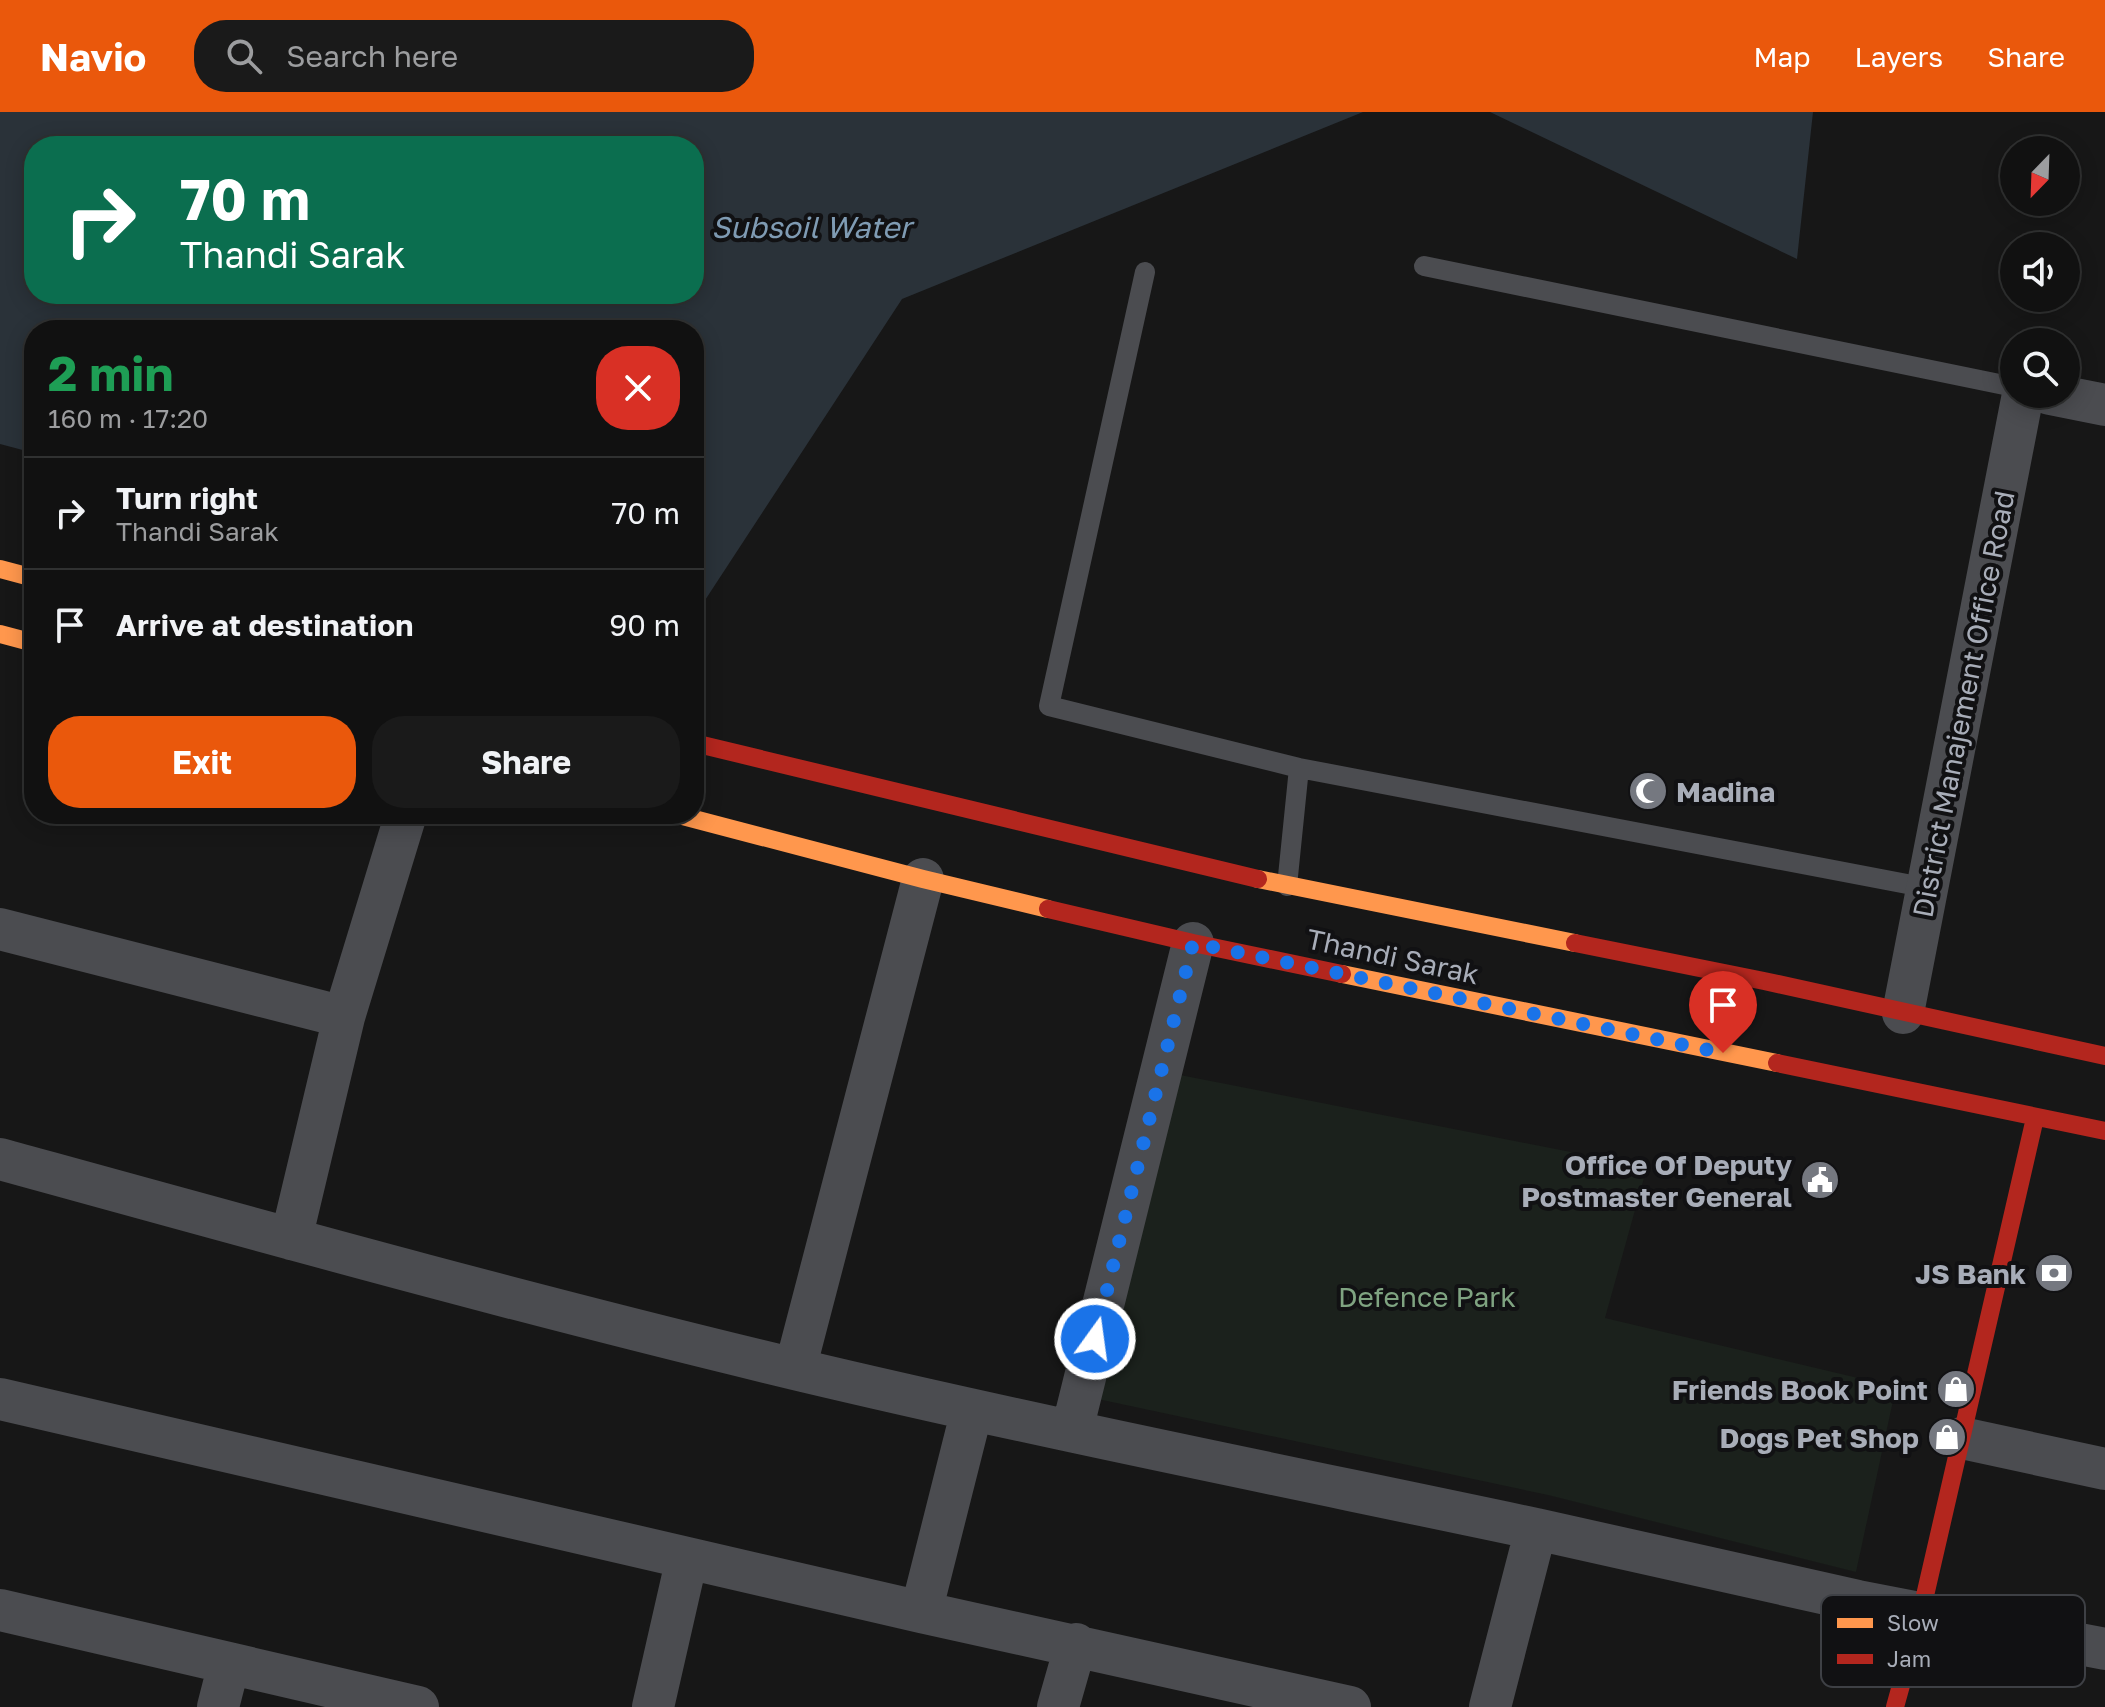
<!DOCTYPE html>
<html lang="en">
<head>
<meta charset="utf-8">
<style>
	body { margin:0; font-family:"Golos Text",sans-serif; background:#1a1a1a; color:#f1f3f6; height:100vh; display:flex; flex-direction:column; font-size:30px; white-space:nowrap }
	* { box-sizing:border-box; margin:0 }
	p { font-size:26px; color:#9c9d9f }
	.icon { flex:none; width:44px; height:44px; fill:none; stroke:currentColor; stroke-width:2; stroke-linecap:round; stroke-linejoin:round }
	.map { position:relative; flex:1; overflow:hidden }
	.sheet { position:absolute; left:24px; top:208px; width:680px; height:504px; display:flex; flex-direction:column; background:#111; border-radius:32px; box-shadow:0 4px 20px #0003,0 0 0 2px #303131 }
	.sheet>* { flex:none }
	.top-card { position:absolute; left:24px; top:24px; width:680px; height:168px; border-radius:32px; box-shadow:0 4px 20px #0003,0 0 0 2px #303131; background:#0b6e4f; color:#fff; overflow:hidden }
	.needle { width:52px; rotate:203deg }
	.tools { position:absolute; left:2000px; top:24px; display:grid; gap:16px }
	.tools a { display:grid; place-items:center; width:80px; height:80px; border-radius:50%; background:#111; box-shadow:0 4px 20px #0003,0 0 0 2px #303131; font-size:40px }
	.pin { position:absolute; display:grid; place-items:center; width:68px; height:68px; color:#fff; margin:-82px -34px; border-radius:50% 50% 50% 0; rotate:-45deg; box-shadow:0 0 8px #0007 }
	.pin .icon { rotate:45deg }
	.me { position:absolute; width:88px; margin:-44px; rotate:14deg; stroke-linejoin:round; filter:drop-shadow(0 0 6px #0008) }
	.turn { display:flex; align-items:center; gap:28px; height:168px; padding:0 24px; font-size:36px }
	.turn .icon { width:104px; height:104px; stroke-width:2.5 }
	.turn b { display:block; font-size:56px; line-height:68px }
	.round { display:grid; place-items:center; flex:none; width:84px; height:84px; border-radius:32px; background:#1a1a1a }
	.headline { display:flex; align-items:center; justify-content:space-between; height:136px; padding:0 24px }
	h1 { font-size:48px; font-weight:700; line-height:60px; color:#1e9e55 }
	.cta { display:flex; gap:16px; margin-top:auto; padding:16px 24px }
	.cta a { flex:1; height:92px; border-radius:32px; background:#ea580c; color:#fff; font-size:32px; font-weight:700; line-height:92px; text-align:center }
	.cta a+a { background:#1a1a1a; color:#f1f3f6 }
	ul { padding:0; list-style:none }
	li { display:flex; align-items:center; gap:24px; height:112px; padding:0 24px; border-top:2px solid #303131 }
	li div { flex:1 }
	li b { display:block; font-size:30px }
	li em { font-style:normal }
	header { display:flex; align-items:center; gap:48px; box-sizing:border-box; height:112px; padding:0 40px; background:#ea580c; color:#fff }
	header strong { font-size:38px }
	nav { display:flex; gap:44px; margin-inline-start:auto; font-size:28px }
	.search { width:560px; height:72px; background:#1a1a1a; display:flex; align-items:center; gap:20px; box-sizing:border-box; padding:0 28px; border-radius:32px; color:#9c9d9f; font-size:30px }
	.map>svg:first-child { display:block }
	.green { fill:#1b211c }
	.water { fill:#2a3239; fill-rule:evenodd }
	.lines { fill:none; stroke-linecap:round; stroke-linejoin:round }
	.lane { stroke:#4b4c50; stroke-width:20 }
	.street { stroke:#4b4c50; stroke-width:42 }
	.slow { stroke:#ff974d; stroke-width:18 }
	.jam { stroke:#b3261e; stroke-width:18 }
	.route { stroke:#1a73e8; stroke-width:14; stroke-dasharray:0 25.2 }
	.labels { text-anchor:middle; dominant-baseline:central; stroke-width:8; stroke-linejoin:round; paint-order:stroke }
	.street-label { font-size:28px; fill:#a8adb8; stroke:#111113 }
	.poi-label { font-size:28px; font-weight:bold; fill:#a8adb8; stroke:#111113; text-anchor:end }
	.park-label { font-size:28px; fill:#7fa381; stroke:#111113 }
	.water-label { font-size:30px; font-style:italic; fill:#7f9bb3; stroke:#111113 }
	.key { fill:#111113; stroke:#3e4045; stroke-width:2 }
	.key-label { font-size:22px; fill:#a8adb8 }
</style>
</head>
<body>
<header>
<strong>Navio</strong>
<div class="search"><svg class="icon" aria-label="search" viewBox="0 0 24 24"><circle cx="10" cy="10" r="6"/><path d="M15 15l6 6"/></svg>Search here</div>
<nav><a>Map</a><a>Layers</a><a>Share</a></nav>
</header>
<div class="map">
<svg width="2105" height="1595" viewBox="0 0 2105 1595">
	<rect width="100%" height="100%" fill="#171717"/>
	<!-- green -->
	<path class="green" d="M 1175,962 L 1647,1055 L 1605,1206 L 1896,1275 L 1856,1460 L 1548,1383 L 1093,1286 Z"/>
	<!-- water -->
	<path class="water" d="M 0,0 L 1363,0 L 902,187 L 694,505 L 694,218 L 34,218 L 34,341 L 0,332 ZM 34,34 L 694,34 L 694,182 L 34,182 Z
		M 1490,0 L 1813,0 L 1797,147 Z"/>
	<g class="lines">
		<!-- lane -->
		<path class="lane" d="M 1424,154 L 2014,275
			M 1145,160 L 1049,594 L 1299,656 L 1928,776
			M 1287,774 L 1299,656"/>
		<!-- street -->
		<path class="street" d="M 2050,282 L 2105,293
			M 0,817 L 344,905
			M 1903,901 L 2023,282
			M 0,1047 C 265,1120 531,1194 799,1258 C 1043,1316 1290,1365 1536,1417 L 1490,1595
			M 291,1127 L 344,905 L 406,702
			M 795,1257 L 923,767
			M 0,1287 L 921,1500 L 1350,1595
			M 1072,1318 L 1193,831
			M 1962,1326 L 2105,1357
			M 1536,1417 L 1858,1489 L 2105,1537
			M 0,1498 L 418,1595
			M 921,1500 L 972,1298
			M 218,1595 L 229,1552
			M 653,1595 L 687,1446
			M 1058,1595 L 1076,1532"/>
		<!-- slow -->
		<path class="slow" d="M 0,457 L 34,466
			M 0,522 L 34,531
			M 675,702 L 923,767 L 1048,797
			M 1258,767 L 1575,831
			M 1342,862 L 1777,951"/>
		<!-- jam -->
		<path class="jam" d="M 694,631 L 1258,767
			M 1048,797 L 1193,831 L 1342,862
			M 1575,831 L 1764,869 L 2105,944
			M 1777,951 L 2105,1019
			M 1895,1595 L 1921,1501 L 2035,1006"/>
	</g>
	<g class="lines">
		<!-- route -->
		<path class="route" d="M 1095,1227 L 1193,831 L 1723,941"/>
	</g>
	<!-- icons -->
	<defs>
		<g id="mosque-disc" transform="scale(2)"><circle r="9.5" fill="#757880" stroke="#111113"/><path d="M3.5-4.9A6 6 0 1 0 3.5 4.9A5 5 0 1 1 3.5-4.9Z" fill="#fff"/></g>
		<g id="civic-disc" transform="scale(2)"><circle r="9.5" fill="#757880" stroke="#111113"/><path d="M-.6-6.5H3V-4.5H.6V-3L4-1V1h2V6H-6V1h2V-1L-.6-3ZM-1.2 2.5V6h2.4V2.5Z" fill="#fff"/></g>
		<g id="bank-disc" transform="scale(2)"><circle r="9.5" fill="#757880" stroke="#111113"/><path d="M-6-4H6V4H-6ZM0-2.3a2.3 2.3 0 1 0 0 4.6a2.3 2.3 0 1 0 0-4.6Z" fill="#fff"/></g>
		<g id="shop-disc" transform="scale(2)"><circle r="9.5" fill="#757880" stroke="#111113"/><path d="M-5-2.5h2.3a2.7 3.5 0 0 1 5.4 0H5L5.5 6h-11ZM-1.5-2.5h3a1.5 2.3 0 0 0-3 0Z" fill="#fff"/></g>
	</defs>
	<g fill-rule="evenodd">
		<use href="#mosque-disc" x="1648" y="679"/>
		<use href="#civic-disc" x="1820" y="1068"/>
		<use href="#bank-disc" x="2054" y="1161"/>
		<use href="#shop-disc" x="1956" y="1277"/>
		<use href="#shop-disc" x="1947" y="1325"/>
	</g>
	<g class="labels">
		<!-- street labels -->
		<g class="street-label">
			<text transform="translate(1963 592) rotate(-79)">District Manajement Office Road</text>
			<text transform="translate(1393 844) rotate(12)">Thandi Sarak</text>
		</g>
		<!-- poi labels -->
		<g class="poi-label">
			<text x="1676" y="679" text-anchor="start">Madina</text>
			<text x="1792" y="1052">Office Of Deputy<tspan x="1792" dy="32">Postmaster General</tspan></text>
			<text x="2026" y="1161">JS Bank</text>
			<text x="1928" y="1277">Friends Book Point</text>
			<text x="1919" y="1325">Dogs Pet Shop</text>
		</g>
		<!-- park labels -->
		<g class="park-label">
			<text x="1427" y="1184">Defence Park</text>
		</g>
		<!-- water labels -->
		<g class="water-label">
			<text x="811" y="115">Subsoil Water</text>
		</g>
	</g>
	<!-- legend -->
	<rect x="1821" y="1483" width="264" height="92" rx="12" class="key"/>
	<rect x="1837" y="1506" width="36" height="10" fill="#ff974d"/>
	<rect x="1837" y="1542" width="36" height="10" fill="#b3261e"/>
	<g class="key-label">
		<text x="1887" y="1519">Slow</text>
		<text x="1887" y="1555">Jam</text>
	</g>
</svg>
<div class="tools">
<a><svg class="needle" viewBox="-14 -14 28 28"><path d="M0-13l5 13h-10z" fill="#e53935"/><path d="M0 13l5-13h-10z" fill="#9c9d9f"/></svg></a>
<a><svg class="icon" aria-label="sound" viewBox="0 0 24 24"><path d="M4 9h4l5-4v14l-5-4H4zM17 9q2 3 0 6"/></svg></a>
<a><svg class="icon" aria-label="search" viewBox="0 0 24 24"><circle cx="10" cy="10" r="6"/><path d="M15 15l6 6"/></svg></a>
</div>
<div class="pin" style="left:1723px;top:941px;background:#d93025"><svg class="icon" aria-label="arrive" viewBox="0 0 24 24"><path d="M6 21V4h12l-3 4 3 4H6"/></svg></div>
<svg class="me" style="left:1095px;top:1227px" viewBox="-20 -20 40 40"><circle r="17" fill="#1a73e8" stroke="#fff" stroke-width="3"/><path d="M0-11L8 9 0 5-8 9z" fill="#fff"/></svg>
<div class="top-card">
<div class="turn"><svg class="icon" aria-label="right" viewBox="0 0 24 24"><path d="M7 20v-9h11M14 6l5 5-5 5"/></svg><div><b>70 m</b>Thandi Sarak</div></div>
</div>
<section class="sheet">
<div class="headline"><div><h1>2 min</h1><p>160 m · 17:20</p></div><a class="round" style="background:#d93025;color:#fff"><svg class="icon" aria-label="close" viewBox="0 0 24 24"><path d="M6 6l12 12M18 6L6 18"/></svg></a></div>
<ul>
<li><svg class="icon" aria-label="right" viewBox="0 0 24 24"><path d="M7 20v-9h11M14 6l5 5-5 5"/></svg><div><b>Turn right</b><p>Thandi Sarak</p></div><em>70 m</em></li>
<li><svg class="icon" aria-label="arrive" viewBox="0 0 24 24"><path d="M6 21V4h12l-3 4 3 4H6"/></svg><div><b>Arrive at destination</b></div><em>90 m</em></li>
</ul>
<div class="cta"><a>Exit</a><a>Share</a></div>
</section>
</div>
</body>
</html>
